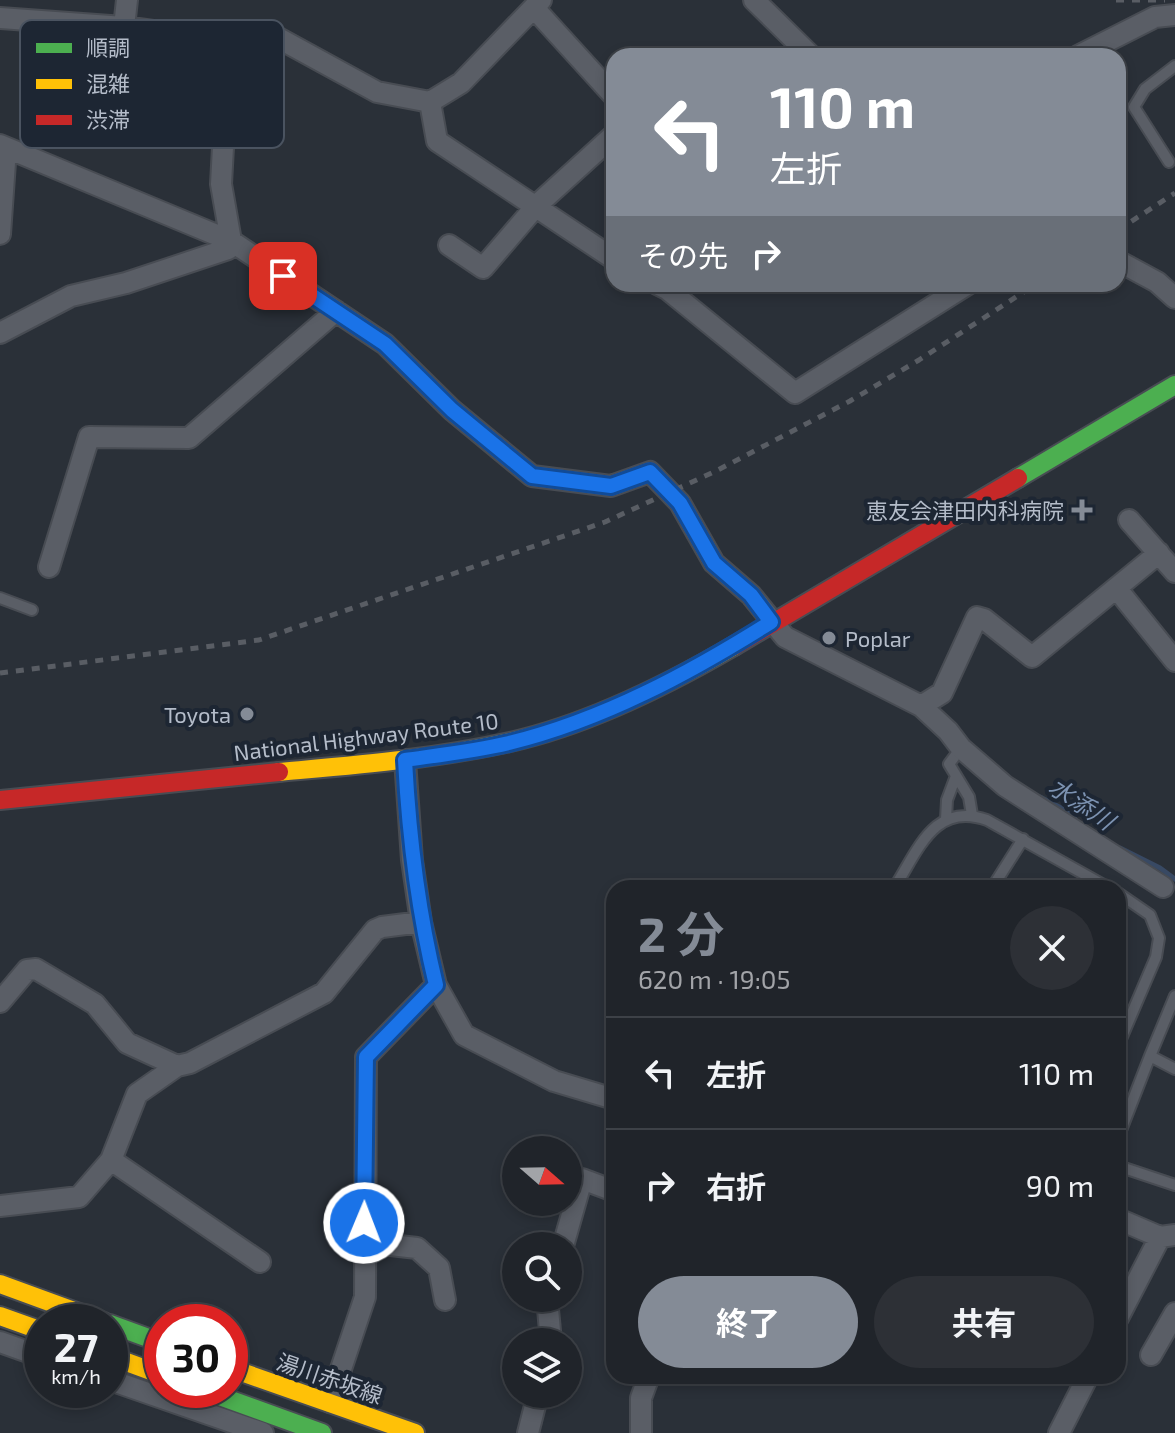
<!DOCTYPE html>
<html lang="ja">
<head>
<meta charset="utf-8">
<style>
	body { margin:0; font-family:"Exo 2","Noto Sans JP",sans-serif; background:#2d3036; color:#f1f3f6; height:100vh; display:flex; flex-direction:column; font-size:30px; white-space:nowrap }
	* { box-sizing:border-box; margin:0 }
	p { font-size:26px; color:#a2a4a8 }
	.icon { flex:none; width:44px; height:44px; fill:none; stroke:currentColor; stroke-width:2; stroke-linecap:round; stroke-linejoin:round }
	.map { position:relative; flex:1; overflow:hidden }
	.sheet { position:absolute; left:606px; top:880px; width:520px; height:504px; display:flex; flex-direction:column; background:#20242a; border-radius:24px; box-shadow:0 4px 12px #0003,0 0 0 2px #3d4147 }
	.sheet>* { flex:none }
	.banner { position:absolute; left:606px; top:48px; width:520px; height:244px; border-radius:24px; box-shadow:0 4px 12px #0003,0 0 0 2px #3d4147; background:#848b96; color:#fff; overflow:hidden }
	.needle { width:52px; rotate:110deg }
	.controls { position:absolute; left:502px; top:1136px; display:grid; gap:16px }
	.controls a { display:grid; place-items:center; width:80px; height:80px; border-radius:50%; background:#20242a; box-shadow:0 4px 12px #0003,0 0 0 2px #3d4147; font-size:40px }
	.speed { position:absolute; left:24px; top:1304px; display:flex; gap:16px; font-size:40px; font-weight:700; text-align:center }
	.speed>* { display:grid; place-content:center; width:104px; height:104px; border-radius:50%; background:#20242a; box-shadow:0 4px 12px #0003,0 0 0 2px #3d4147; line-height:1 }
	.speed small { font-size:20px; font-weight:400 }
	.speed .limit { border:12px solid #d22; background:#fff; color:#111 }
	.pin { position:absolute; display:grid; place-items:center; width:68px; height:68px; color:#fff; margin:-34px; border-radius:16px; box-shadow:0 4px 12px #0006 }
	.me { position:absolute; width:88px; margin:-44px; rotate:1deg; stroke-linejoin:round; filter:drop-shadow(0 0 6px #0008) }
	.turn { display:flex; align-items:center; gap:28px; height:168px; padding:0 32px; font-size:36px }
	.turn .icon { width:104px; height:104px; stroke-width:2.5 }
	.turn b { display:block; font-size:56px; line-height:68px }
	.then { display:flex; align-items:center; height:76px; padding:0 32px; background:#0003; gap:16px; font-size:30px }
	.round { display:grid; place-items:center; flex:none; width:84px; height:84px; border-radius:42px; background:#2d3036 }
	.overview { display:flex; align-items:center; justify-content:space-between; height:136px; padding:0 32px }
	h1 { font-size:48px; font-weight:700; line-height:60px; color:#848b96 }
	.action { display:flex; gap:16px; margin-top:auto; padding:16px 32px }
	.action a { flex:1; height:92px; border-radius:48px; background:#848b96; color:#fff; font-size:32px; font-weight:700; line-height:92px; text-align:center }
	.action a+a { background:#2d3036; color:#f1f3f6 }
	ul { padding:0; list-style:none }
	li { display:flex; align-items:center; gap:24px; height:112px; padding:0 32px; border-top:2px solid #3d4147 }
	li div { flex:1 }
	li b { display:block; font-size:30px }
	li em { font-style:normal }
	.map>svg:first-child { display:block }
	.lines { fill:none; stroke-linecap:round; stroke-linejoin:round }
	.stream { stroke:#384963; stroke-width:5 }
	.lane-casing { stroke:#484c53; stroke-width:14 }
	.street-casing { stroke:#484c53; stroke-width:24 }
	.fast-casing { stroke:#484c53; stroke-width:22 }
	.slow-casing { stroke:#484c53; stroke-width:22 }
	.jam-casing { stroke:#484c53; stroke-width:22 }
	.lane { stroke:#5a5e66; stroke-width:10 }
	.street { stroke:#5a5e66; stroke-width:20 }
	.fast { stroke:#4caf50; stroke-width:18 }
	.slow { stroke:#ffc107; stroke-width:18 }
	.jam { stroke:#c62828; stroke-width:18 }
	.rail { stroke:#595d64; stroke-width:5; stroke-dasharray:8 8; stroke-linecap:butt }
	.route-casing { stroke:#114b97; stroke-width:20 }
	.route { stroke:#1a73e8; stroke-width:14 }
	.poi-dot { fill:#848b96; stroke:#1d2633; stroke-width:3 }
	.labels { text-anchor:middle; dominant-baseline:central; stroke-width:8; stroke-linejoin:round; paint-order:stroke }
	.poi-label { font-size:22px; fill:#b4bcc9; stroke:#1d2633; text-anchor:end }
	.street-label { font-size:22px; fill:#b4bcc9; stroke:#1d2633 }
	.water-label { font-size:24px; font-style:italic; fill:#7c92b1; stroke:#1d2633 }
	.key { fill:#1d2633; stroke:#4a5360; stroke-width:2 }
	.key-label { font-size:22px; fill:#b4bcc9 }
</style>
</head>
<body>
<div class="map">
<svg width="1175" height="1433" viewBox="0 0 1175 1433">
	<rect width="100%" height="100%" fill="#2a3038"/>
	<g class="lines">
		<!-- stream -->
		<path class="stream" d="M 1040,797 L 1065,810 L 1075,819
			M 1120,848 L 1160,868 L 1175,879"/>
		<!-- lane casing -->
		<g class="lane-casing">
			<path id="lane" d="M 1169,162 L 1134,107 L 1145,89 L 1175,66
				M 0,598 L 32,610
				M 961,748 L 949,764 L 969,797 L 972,815
				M 946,819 L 947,800 L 956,776
				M 894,888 C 918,851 934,801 987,820 L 1109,888
				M 992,888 L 1023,839
				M 1118,893 L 1150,915 L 1159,938 L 1156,957 L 1118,1046
				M 1150,1056 L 1175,996
				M 1118,1138 L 1150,1056 L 1175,1069
				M 1118,1166 L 1175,1185"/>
		</g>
		<!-- street casing -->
		<g class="street-casing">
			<path id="street" d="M 754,0 L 811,56
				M 534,8 L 614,96
				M 0,18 L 124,27 L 127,0
				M 124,27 L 167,33 L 238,82
				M 1078,56 L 1155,17 L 1175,15
				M 430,102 L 461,83 L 541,0
				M 0,145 L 231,241 L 385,344 L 452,410 L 532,476 L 611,486 L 650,472 L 680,503 L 714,563 L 751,595 L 785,637 L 921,706 L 948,731 L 961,748 L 1005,786 L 1163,887
				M 0,234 L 6,148
				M 231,241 L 221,184 L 225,110 L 262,40 L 271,34 L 377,92 L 430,102 L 437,141 L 614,259
				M 449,245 L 483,268 L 537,205 L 614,135
				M 1118,261 L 1157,282 L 1175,298
				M 657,284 L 667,289 L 795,393 L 968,284
				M 0,333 L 71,296 L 126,283 L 228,249 L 231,241
				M 1129,520 L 1175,572
				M 49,567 L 89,437 L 189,438 L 336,311
				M 1117,589 L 1175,661
				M 921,706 L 942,693 L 977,617 L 984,619 L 1032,657 L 1159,553
				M 405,760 L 412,860 L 421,922 L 436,985 L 464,1035 L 554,1081 L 614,1099
				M 0,1002 L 27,970 L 36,969 L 95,1004 L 127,1043 L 177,1066
				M 111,1160 L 260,1262
				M 0,1206 L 79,1197 L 111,1160 L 137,1094 L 177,1066 L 190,1063 L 324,993 L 375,930 L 382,927 L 421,922
				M 1118,1219 L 1160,1237 L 1175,1235
				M 364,1242 L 417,1248 L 439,1268 L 445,1300
				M 563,1246 L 582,1179 L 614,1191
				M 547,1298 L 551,1342
				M 1118,1318 L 1160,1237
				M 0,1342 L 42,1357
				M 1151,1355 L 1175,1313
				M 110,1380 L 263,1433
				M 330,1402 L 365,1297 L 366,1057 L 436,985
				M 528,1433 L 538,1394
				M 641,1433 L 641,1398 L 649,1376
				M 1059,1433 L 1088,1376"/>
		</g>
		<!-- fast casing -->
		<g class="fast-casing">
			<path id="fast" d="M 1018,478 L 1175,385
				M 110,1324 L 162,1343
				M 203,1390 L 322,1433"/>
		</g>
		<!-- slow casing -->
		<g class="slow-casing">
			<path id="slow" d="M 279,772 C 356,765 434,759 510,742 C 586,725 667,685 734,646
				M 0,1284 L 104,1322
				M 0,1316 L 42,1331
				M 110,1356 L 162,1375
				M 230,1368 L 415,1433"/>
		</g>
		<!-- jam casing -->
		<g class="jam-casing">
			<path id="jam" d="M 734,646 L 1018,478
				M 0,800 L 279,772"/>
		</g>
		<!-- lane -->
		<use href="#lane" class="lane"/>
		<!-- street -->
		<use href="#street" class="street"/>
		<!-- fast -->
		<use href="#fast" class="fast"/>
		<!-- slow -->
		<use href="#slow" class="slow"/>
		<!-- jam -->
		<use href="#jam" class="jam"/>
		<!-- rail -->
		<path class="rail" d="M 1116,0 L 1165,0
			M 1118,230 L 1175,193
			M 0,673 L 259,640 L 605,522 L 716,471 L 850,401 L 919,360 L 1036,284"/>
	</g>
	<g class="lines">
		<!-- route casing -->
		<g class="route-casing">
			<path id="route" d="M 283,276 L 385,344 L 452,410 L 532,476 L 611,486 L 650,472 L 680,503 L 714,563 L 751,595 L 771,622 C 690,673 603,720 509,743 C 475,751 440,755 405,760 C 409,837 418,911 436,985 L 366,1057 L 364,1223"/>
		</g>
		<!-- route -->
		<use href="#route" class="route"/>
	</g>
	<!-- markers -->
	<g class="poi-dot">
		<path d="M1078 498h8v8h8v8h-8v8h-8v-8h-8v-8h8z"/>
		<circle cx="829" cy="638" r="8"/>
		<circle cx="247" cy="714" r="8"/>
	</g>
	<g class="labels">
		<!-- poi labels -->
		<g class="poi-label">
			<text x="1064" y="510">恵友会津田内科病院</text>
			<text x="845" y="638" text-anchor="start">Poplar</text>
			<text x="231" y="714">Toyota</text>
		</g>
		<!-- street labels -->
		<g class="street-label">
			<text transform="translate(366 736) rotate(-7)">National Highway Route 10</text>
			<text transform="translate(330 1378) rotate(19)">湯川赤坂線</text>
		</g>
		<!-- water labels -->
		<g class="water-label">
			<text transform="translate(1082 803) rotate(34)">水添川</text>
		</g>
	</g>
	<!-- legend -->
	<rect x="20" y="20" width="264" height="128" rx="12" class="key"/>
	<rect x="36" y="43" width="36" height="10" fill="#4caf50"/>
	<rect x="36" y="79" width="36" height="10" fill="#ffc107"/>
	<rect x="36" y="115" width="36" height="10" fill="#c62828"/>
	<g class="key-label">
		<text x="86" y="56">順調</text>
		<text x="86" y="92">混雑</text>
		<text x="86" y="128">渋滞</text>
	</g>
</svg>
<div class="controls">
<a><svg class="needle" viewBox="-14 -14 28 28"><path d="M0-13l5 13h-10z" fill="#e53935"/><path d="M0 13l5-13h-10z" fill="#a2a4a8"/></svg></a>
<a><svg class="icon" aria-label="search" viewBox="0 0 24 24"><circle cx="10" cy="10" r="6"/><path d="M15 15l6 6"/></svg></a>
<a><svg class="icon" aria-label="layers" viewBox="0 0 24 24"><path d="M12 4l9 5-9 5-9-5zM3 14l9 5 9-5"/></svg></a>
</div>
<div class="speed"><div>27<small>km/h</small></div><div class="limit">30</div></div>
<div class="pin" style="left:283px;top:276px;background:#d93025"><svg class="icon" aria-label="arrive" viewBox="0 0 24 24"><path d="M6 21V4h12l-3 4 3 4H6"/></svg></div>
<svg class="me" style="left:364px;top:1223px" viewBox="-20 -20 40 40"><circle r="17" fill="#1a73e8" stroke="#fff" stroke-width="3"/><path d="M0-11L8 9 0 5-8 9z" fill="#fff"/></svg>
<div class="banner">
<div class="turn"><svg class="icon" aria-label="left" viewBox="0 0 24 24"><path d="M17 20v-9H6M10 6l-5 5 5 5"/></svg><div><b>110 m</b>左折</div></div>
<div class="then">その先<svg class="icon" aria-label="right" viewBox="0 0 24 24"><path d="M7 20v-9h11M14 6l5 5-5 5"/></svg></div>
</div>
<section class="sheet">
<div class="overview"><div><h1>2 分</h1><p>620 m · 19:05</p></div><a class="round"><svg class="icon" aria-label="close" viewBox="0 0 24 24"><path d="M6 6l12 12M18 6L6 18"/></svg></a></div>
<ul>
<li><svg class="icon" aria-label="left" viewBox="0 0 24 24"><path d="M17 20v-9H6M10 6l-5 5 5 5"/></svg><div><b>左折</b></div><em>110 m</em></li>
<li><svg class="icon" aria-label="right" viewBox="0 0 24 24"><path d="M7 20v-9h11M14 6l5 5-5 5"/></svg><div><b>右折</b></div><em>90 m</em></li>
</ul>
<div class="action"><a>終了</a><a>共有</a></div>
</section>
</div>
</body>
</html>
